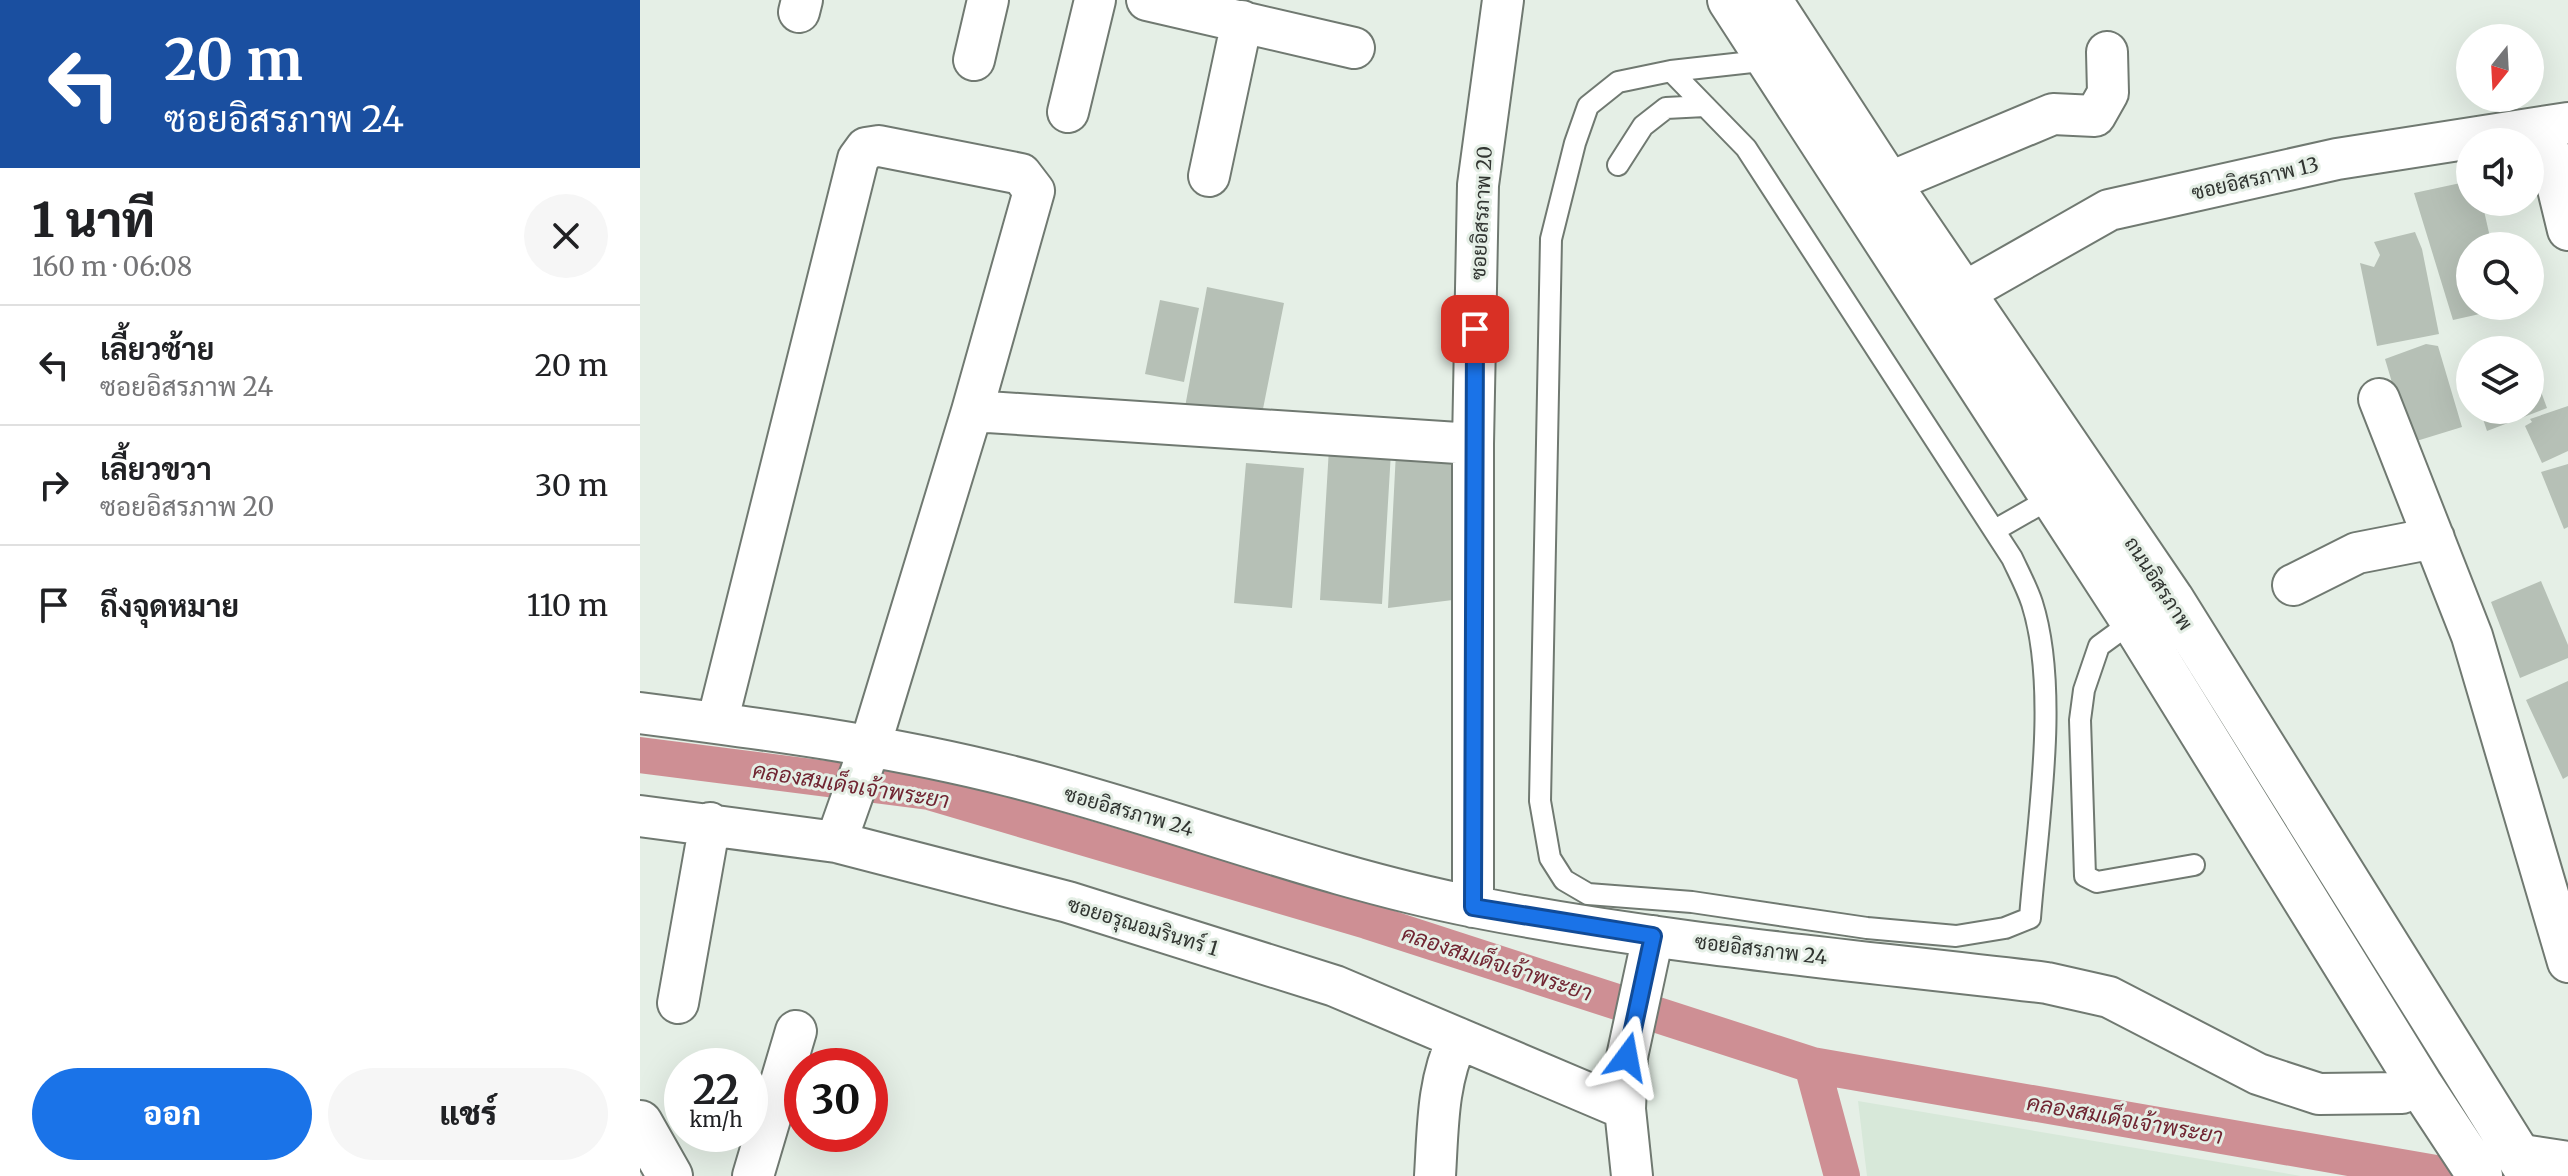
<!DOCTYPE html>
<html lang="th">
<head>
<meta charset="utf-8">
<style>
	body { margin:0; font-family:Merriweather,Sarabun,serif; background:#f6f6f6; color:#202124; height:100vh; display:flex; flex-direction:column; font-size:30px; white-space:nowrap }
	* { box-sizing:border-box; margin:0 }
	p { font-size:26px; color:#757577 }
	.icon { flex:none; width:44px; height:44px; fill:none; stroke:currentColor; stroke-width:2; stroke-linecap:round; stroke-linejoin:round }
	.map { position:relative; flex:1; overflow:hidden }
	.panel { display:flex; flex-direction:column; background:#fff; width:640px }
	.panel>* { flex:none }
	.hud { background:#1a4fa0; color:#fff; overflow:hidden }
	.needle { width:52px; rotate:198deg }
	.buttons { position:absolute; left:1816px; top:24px; display:grid; gap:16px }
	.buttons a { display:grid; place-items:center; width:88px; height:88px; border-radius:50%; background:#fff; box-shadow:0 8px 32px #0002; font-size:40px }
	.speed { position:absolute; left:24px; top:1048px; display:flex; gap:16px; font-size:40px; font-weight:700; text-align:center }
	.speed>* { display:grid; place-content:center; width:104px; height:104px; border-radius:50%; background:#fff; box-shadow:0 8px 32px #0002; line-height:1 }
	.speed small { font-size:20px; font-weight:400 }
	.speed .limit { border:12px solid #d22; background:#fff; color:#111 }
	.pin { position:absolute; display:grid; place-items:center; width:68px; height:68px; color:#fff; margin:-34px; border-radius:16px; box-shadow:0 4px 12px #0006 }
	.me { position:absolute; width:88px; margin:-44px; rotate:13deg; stroke-linejoin:round; filter:drop-shadow(0 0 6px #0008) }
	.turn { display:flex; align-items:center; gap:28px; height:168px; padding:0 32px; font-size:36px }
	.turn .icon { width:104px; height:104px; stroke-width:2.5 }
	.turn b { display:block; font-size:56px; line-height:68px }
	.round { display:grid; place-items:center; flex:none; width:84px; height:84px; border-radius:42px; background:#f6f6f6 }
	.headline { display:flex; align-items:center; justify-content:space-between; height:136px; padding:0 32px }
	h1 { font-size:48px; font-weight:800; line-height:60px }
	.button { display:flex; gap:16px; margin-top:auto; padding:16px 32px }
	.button a { flex:1; height:92px; border-radius:48px; background:#1a73e8; color:#fff; font-size:32px; font-weight:800; line-height:92px; text-align:center }
	.button a+a { background:#f6f6f6; color:#202124 }
	ul { padding:0; list-style:none }
	li { display:flex; align-items:center; gap:24px; height:120px; padding:0 32px; border-top:2px solid #e0e0e0 }
	li div { flex:1 }
	li b { display:block; font-size:30px }
	li em { font-style:normal }
	main { display:flex; flex:1; min-height:0 }
	.map>svg:first-child { display:block }
	.built { fill:#d7e8d9 }
	.lines { fill:none; stroke-linecap:round; stroke-linejoin:round }
	.canal { stroke:#ce8f94; stroke-width:36 }
	.building { fill:#b6c0b6 }
	.service-casing { stroke:#707971; stroke-width:24 }
	.minor-casing { stroke:#707971; stroke-width:44 }
	.secondary-casing { stroke:#707971; stroke-width:48 }
	.service { stroke:#fff; stroke-width:20 }
	.minor { stroke:#fff; stroke-width:40 }
	.secondary { stroke:#fff; stroke-width:44 }
	.route-casing { stroke:#114b97; stroke-width:20 }
	.route { stroke:#1a73e8; stroke-width:14 }
	.labels { text-anchor:middle; dominant-baseline:central; stroke-width:6; stroke-linejoin:round; paint-order:stroke }
	.street-label { font-size:20px; fill:#313531; stroke:#e5efe6 }
	.water-label { font-size:22px; font-style:italic; fill:#702532; stroke:#e5efe6 }
</style>
</head>
<body>
<main>
<section class="panel">
<div class="hud">
<div class="turn"><svg class="icon" aria-label="left" viewBox="0 0 24 24"><path d="M17 20v-9H6M10 6l-5 5 5 5"/></svg><div><b>20 m</b>ซอยอิสรภาพ 24</div></div>
</div>
<div class="headline"><div><h1>1 นาที</h1><p>160 m · 06:08</p></div><a class="round"><svg class="icon" aria-label="close" viewBox="0 0 24 24"><path d="M6 6l12 12M18 6L6 18"/></svg></a></div>
<ul>
<li><svg class="icon" aria-label="left" viewBox="0 0 24 24"><path d="M17 20v-9H6M10 6l-5 5 5 5"/></svg><div><b>เลี้ยวซ้าย</b><p>ซอยอิสรภาพ 24</p></div><em>20 m</em></li>
<li><svg class="icon" aria-label="right" viewBox="0 0 24 24"><path d="M7 20v-9h11M14 6l5 5-5 5"/></svg><div><b>เลี้ยวขวา</b><p>ซอยอิสรภาพ 20</p></div><em>30 m</em></li>
<li><svg class="icon" aria-label="arrive" viewBox="0 0 24 24"><path d="M6 21V4h12l-3 4 3 4H6"/></svg><div><b>ถึงจุดหมาย</b></div><em>110 m</em></li>
</ul>
<div class="button"><a>ออก</a><a>แชร์</a></div>
</section>
<div class="map">
<svg width="1928" height="1176" viewBox="0 0 1928 1176">
	<rect width="100%" height="100%" fill="#e5efe6"/>
	<!-- built -->
	<path class="built" d="M 1218,1101 L 1661,1176 L 1227,1176 Z"/>
	<g class="lines">
		<!-- canal -->
		<path class="canal" d="M 0,755 L 289,792 L 727,921 L 1172,1065 L 1813,1176
			M 1172,1065 L 1202,1176"/>
	</g>
	<!-- building -->
	<path class="building" d="M 1830,181 L 1830,202 L 1842,202 L 1852,246 L 1830,246 L 1830,306 L 1871,307 L 1813,320 L 1774,193 Z
		M 1775,232 L 1782,249 L 1799,334 L 1737,346 L 1720,263 L 1734,267 L 1740,255 L 1734,242 Z
		M 567,287 L 644,303 L 620,424 L 543,418 Z
		M 520,300 L 559,308 L 544,382 L 505,374 Z
		M 1786,344 L 1798,346 L 1822,427 L 1770,443 L 1745,359 Z
		M 1893,370 L 1907,408 L 1847,431 L 1840,410 L 1890,410 Z
		M 1830,374 L 1830,407 L 1827,408 L 1819,377 Z
		M 1928,406 L 1928,451 L 1902,463 L 1885,426 L 1892,422 L 1890,419 Z
		M 689,448 L 751,452 L 742,604 L 680,600 Z
		M 756,452 L 821,458 L 821,599 L 748,608 Z
		M 606,463 L 664,468 L 652,608 L 594,603 Z
		M 1928,464 L 1928,527 L 1924,529 L 1901,472 Z
		M 1901,581 L 1928,645 L 1928,658 L 1880,678 L 1851,602 Z
		M 1928,681 L 1928,776 L 1923,779 L 1886,700 Z"/>
	<g class="lines">
		<!-- service casing -->
		<g class="service-casing">
			<path id="service" d="M 1031,71 L 1106,148 L 1372,558 C 1379,573 1387,588 1392,603 C 1420,691 1397,826 1390,918 L 1365,928 L 1316,936 L 1227,928 L 1052,902 L 948,894 L 924,880 L 910,858 L 900,801 L 911,239 L 935,143 L 948,106 L 978,82 L 1031,71 L 1130,60
				M 978,165 L 1003,126 L 1026,108 L 1065,106
				M 1355,530 L 1413,497
				M 1496,619 L 1459,646 L 1444,690 L 1440,720 L 1445,876 L 1457,882 L 1554,865"/>
		</g>
		<!-- minor casing -->
		<g class="minor-casing">
			<path id="minor" d="M 507,0 L 714,48
				M 159,12 L 162,0
				M 334,60 L 348,0
				M 428,112 L 455,0
				M 1903,127 L 1928,230
				M 569,176 L 602,21
				M 1248,183 L 1413,114 L 1455,116 L 1468,93 L 1467,52
				M 1323,293 L 1469,210 L 1697,159 L 1928,123
				M 1739,399 L 1832,636 L 1928,962
				M 332,411 L 833,444
				M 1653,585 L 1717,553 L 1794,538
				M 0,713 C 124,729 248,745 370,776 C 526,815 677,876 835,907 C 1024,944 1216,960 1407,983 L 1469,997 L 1618,1074 L 1679,1094 L 1762,1093 L 1780,1085
				M 77,723 L 218,159 L 226,148 L 239,146 L 381,174 L 394,191 L 332,411 L 230,746 L 196,842
				M 0,816 L 196,842 L 428,902 L 695,986 L 985,1109
				M 833,907 L 833,444 L 838,185 L 863,0
				M 38,1003 L 70,823
				M 1875,1154 L 1928,1162
				M 113,1176 L 156,1031
				M 795,1176 C 798,1128 797,1082 818,1038
				M 992,1176 L 985,1109 L 987,1057 L 1013,936"/>
		</g>
		<!-- secondary casing -->
		<g class="secondary-casing">
			<path id="secondary" d="M 1090,0 L 1493,621 L 1780,1085 L 1840,1176
				M 1129,0 L 1248,183 L 1531,599 L 1891,1176
				M 0,1123 L 30,1176"/>
		</g>
		<!-- service -->
		<use href="#service" class="service"/>
		<!-- minor -->
		<use href="#minor" class="minor"/>
		<!-- secondary -->
		<use href="#secondary" class="secondary"/>
	</g>
	<g class="lines">
		<!-- route casing -->
		<g class="route-casing">
			<path id="route" d="M 835,329 L 833,907 L 1013,936 L 987,1057"/>
		</g>
		<!-- route -->
		<use href="#route" class="route"/>
	</g>
	<g class="labels">
		<!-- street labels -->
		<g class="street-label">
			<text transform="translate(1615 178) rotate(-13)">ซอยอิสรภาพ 13</text>
			<text transform="translate(841 213) rotate(-87)">ซอยอิสรภาพ 20</text>
			<text transform="translate(1519 583) rotate(57)">ถนนอิสรภาพ</text>
			<text transform="translate(489 811) rotate(16)">ซอยอิสรภาพ 24</text>
			<text transform="translate(503 926) rotate(17)">ซอยอรุณอมรินทร์ 1</text>
			<text transform="translate(1121 949) rotate(7)">ซอยอิสรภาพ 24</text>
		</g>
		<!-- water labels -->
		<g class="water-label">
			<text transform="translate(211 785) rotate(9)">คลองสมเด็จเจ้าพระยา</text>
			<text transform="translate(857 963) rotate(18)">คลองสมเด็จเจ้าพระยา</text>
			<text transform="translate(1485 1119) rotate(10)">คลองสมเด็จเจ้าพระยา</text>
		</g>
	</g>
</svg>
<div class="buttons">
<a><svg class="needle" viewBox="-14 -14 28 28"><path d="M0-13l5 13h-10z" fill="#e53935"/><path d="M0 13l5-13h-10z" fill="#757577"/></svg></a>
<a><svg class="icon" aria-label="sound" viewBox="0 0 24 24"><path d="M4 9h4l5-4v14l-5-4H4zM17 9q2 3 0 6"/></svg></a>
<a><svg class="icon" aria-label="search" viewBox="0 0 24 24"><circle cx="10" cy="10" r="6"/><path d="M15 15l6 6"/></svg></a>
<a><svg class="icon" aria-label="layers" viewBox="0 0 24 24"><path d="M12 4l9 5-9 5-9-5zM3 14l9 5 9-5"/></svg></a>
</div>
<div class="speed"><div>22<small>km/h</small></div><div class="limit">30</div></div>
<div class="pin" style="left:835px;top:329px;background:#d93025"><svg class="icon" aria-label="arrive" viewBox="0 0 24 24"><path d="M6 21V4h12l-3 4 3 4H6"/></svg></div>
<svg class="me" style="left:987px;top:1057px" viewBox="-20 -20 40 40"><path d="M0-17L14 15 0 8-14 15z" fill="#1a73e8" stroke="#fff" stroke-width="4"/></svg>
</div>
</main>
</body>
</html>
